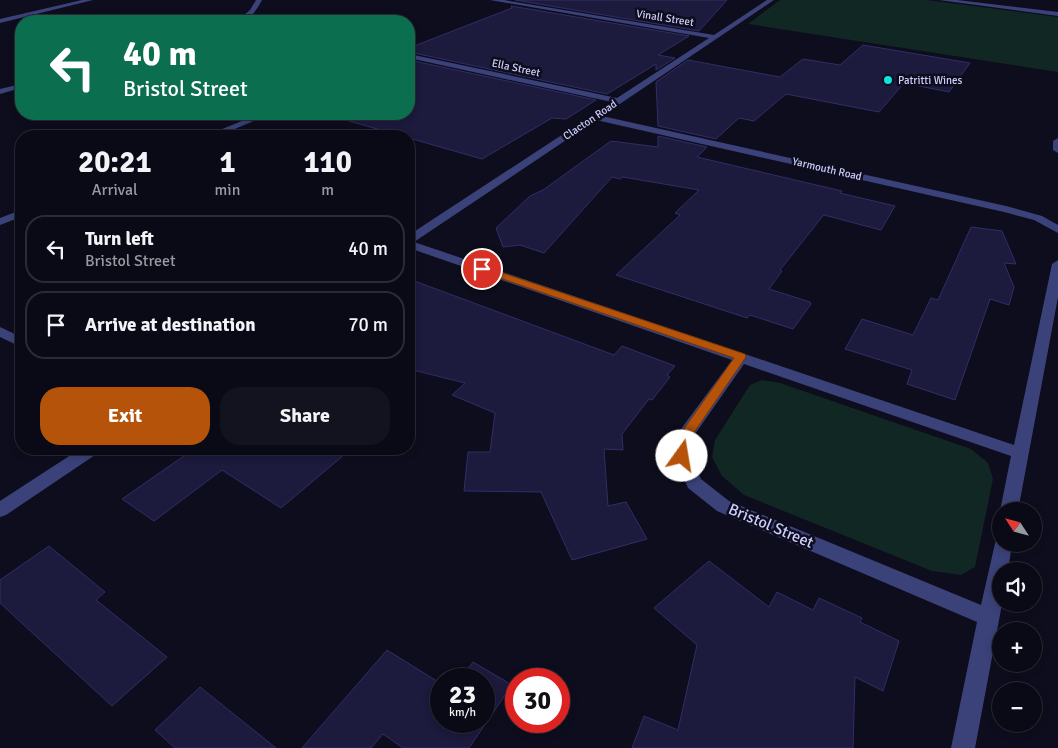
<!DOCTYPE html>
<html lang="en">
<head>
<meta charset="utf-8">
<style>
	body { margin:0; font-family:Signika,sans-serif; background:#13131f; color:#f1f3f6; height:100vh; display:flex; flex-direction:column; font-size:19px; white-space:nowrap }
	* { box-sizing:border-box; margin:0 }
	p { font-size:16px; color:#999aa1 }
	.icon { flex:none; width:28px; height:28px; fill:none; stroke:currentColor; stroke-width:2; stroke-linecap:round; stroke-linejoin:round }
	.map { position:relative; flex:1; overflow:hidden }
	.side { position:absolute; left:15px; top:130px; width:400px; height:325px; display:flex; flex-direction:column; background:#0a0a16; border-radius:20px; box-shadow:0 2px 8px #0003,0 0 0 1px #2a2b35 }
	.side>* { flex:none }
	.banner { position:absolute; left:15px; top:15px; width:400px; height:105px; border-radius:20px; box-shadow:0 2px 8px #0003,0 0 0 1px #2a2b35; background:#0b6e4f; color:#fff; overflow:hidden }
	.needle { width:32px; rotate:306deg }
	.controls { position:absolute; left:992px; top:502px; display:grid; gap:10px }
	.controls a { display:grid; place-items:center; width:50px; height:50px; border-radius:50%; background:#0a0a16; box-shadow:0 2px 8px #0003,0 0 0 1px #2a2b35; font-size:25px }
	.speed { position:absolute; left:430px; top:668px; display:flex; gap:10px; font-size:25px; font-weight:700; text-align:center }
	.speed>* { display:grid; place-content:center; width:65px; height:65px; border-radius:50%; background:#0a0a16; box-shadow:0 2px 8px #0003,0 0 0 1px #2a2b35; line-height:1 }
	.speed small { font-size:12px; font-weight:400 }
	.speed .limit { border:8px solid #d22; background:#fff; color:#111 }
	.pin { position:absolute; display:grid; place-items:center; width:42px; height:42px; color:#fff; margin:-21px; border:2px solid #fff; border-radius:50%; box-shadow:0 1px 5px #0007 }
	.me { position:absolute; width:55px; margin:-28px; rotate:13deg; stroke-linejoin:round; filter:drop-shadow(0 0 4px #0008) }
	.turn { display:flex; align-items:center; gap:18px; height:105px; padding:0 25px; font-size:22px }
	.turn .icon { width:65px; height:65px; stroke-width:2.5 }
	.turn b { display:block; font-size:35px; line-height:42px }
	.eta { display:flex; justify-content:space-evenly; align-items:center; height:85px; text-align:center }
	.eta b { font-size:30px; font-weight:800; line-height:35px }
	.action { display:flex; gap:10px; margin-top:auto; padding:10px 25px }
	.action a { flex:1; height:58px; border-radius:20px; background:#b45309; color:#fff; font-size:20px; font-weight:800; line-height:58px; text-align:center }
	.action a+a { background:#13131f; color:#f1f3f6 }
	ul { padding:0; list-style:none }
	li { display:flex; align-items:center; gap:15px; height:68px; margin:0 10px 8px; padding:0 15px; border:2px solid #2a2b35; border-radius:20px }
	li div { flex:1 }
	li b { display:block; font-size:19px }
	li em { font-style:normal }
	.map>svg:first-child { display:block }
	.green { fill:#112723 }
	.building { fill:#1c1a3d; stroke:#312e67 }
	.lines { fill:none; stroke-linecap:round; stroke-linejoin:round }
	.minor { fill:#3b4279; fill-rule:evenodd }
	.route { fill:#b45309; stroke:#753606 }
	.poi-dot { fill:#0fe6db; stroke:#0d0d1d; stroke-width:2 }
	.labels { text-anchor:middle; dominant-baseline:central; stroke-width:5; stroke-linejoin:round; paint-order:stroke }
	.far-street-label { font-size:11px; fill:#cdcefc; stroke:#0d0d1d }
	.far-poi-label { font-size:11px; fill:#cdcefc; stroke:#0d0d1d; text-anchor:start }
	.near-street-label { font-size:16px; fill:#cdcefc; stroke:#0d0d1d }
</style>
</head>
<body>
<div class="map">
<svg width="1058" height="748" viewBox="0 0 1058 748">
	<rect width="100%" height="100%" fill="#0d0d1d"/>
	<!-- green -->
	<path class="green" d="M 780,0 L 927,0 L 1058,17 L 1058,72 L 748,24 Z
		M 762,380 L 780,383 L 971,449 L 988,463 L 993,479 L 975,567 L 961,575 L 932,571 L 744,495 L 722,476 L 712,457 L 715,440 L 750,385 Z"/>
	<!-- building -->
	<path class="building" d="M 515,0 L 727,0 L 699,31 Z
		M 511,6 L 689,36 L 658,55 L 675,58 L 656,70 L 656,64 L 607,94 L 409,52 L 409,48 L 512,8 Z
		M 863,45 L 970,63 L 949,92 L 904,83 L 879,112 L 786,94 L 754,121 L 739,118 L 716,139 L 658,126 L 656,82 L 688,60 L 780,77 L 803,59 L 840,65 Z
		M 409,60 L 596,100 L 566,119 L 552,118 L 482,159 L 409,138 L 409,136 L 402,136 L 349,121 L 350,114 L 409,114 Z
		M 658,136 L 707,147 L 697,157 L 842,191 L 840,193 L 895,206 L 881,230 L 824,215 L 822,217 L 780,270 L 782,271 L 769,289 L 810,302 L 811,304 L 793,329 L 750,315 L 747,318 L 616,275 L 680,215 L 675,213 L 699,190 L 623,177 L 620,179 L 612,177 L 544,253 L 520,245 L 503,247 L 496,228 L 530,196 L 543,190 L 611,141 L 658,147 Z
		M 971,227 L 1002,231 L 1016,264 L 1004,263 L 1014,287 L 1009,305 L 990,299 L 955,400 L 907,384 L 912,370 L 845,349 L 862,319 L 913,335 L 931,298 L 938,300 Z
		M 409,279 L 614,355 L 622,346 L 675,366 L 667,375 L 670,377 L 652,400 L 649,399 L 622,434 L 623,450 L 604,449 L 608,506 L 626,502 L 647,539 L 572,560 L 541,492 L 464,491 L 468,452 L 490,452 L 495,413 L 452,395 L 465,383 L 409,369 Z
		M 187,449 L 351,449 L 281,508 L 222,470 L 154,521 L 122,499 L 191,451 Z
		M 49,546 L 105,592 L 96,600 L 167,657 L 112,706 L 0,603 L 0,580 Z
		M 709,561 L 769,607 L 777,592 L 813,610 L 819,598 L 862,618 L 860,622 L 899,641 L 883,691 L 855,677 L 853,748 L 632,748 L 644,716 L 678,730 L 697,645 L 654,608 Z
		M 387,650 L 440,683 L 441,681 L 441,721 L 484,721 L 484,679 L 460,679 L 473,662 L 512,685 L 469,748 L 403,748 L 383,734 L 371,748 L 302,748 Z
		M 200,687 L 276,748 L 175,748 L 155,730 Z"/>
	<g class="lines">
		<!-- minor -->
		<path class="minor" d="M 82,0 L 93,0 L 0,23 L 0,19 Z
			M 256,0 L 262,0 C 256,11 250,21 237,21 L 250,10 Z
			M 490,0 L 504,0 L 714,35 L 767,0 L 774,0 L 602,116 L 1006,206 L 1042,216 L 1058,225 L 1058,233 L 1034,220 L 1004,212 L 596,120 L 414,242 L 1014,445 L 1052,264 L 1058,260 L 1058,297 L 1018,511 L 1001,511 L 1001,514 L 1000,511 L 1011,456 L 744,364 L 695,434 L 690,456 L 701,479 L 729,501 L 981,605 L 996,539 L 1001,537 L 1001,544 L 1012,544 L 1008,571 L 1001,571 L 1002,604 L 975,748 L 951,748 L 977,622 L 717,511 L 688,488 L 674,456 L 681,429 L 732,360 L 409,248 L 409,235 L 612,102 L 409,58 L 409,54 L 617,98 L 709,38 Z
			M 939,0 L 957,0 L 1058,12 L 1058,16 Z
			M 21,84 L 21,88 L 0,94 L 0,89 Z
			M 259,114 L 270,114 L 218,136 L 205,136 Z
			M 1058,138 L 1058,153 L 1053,150 L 1053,141 Z
			M 21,210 L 21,217 L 0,225 L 0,218 Z
			M 0,327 L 21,337 L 21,347 L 0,337 Z
			M 80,449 L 100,449 L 98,453 L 6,515 L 0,517 L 0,501 Z"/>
	</g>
	<!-- route -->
	<path class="route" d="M 482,266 L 745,354 L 746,357 L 693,434 L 686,459 L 677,459 L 675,456 L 681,433 L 734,358 L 479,271 L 479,267 Z"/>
	<!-- markers -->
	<circle class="poi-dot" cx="888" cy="80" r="5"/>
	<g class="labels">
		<!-- far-street labels -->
		<g class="far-street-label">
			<text transform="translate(665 18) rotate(9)">Vinall Street</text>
			<text transform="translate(516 68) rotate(12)">Ella Street</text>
			<text transform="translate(590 120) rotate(-34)">Clacton Road</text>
			<text transform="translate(827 169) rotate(13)">Yarmouth Road</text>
		</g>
		<!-- far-poi labels -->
		<g class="far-poi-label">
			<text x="898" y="80">Patritti Wines</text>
		</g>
		<!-- near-street labels -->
		<g class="near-street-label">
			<text transform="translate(771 526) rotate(23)">Bristol Street</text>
		</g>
	</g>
</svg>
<div class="controls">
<a><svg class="needle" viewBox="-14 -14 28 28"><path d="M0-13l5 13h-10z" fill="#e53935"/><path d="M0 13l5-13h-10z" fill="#999aa1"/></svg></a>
<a><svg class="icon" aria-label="sound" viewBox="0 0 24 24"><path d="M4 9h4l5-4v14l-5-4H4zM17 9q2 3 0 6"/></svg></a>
<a>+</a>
<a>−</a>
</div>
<div class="speed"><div>23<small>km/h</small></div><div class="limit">30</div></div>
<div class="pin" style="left:482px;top:269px;background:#d93025"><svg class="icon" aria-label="arrive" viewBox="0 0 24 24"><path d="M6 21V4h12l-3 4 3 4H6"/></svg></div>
<svg class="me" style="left:682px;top:456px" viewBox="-20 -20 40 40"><circle r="19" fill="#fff"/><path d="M0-13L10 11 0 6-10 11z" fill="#b45309"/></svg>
<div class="banner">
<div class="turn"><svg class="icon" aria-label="left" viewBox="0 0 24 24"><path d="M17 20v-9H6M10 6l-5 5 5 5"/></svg><div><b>40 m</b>Bristol Street</div></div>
</div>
<section class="side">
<div class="eta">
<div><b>20:21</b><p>Arrival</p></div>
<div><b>1</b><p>min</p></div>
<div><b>110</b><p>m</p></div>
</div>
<ul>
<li><svg class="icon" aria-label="left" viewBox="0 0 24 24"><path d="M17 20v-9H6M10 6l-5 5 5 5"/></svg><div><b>Turn left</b><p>Bristol Street</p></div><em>40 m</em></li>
<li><svg class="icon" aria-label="arrive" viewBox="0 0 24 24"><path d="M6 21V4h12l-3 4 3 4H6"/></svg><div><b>Arrive at destination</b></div><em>70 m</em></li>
</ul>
<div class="action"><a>Exit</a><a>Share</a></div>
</section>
</div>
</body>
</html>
